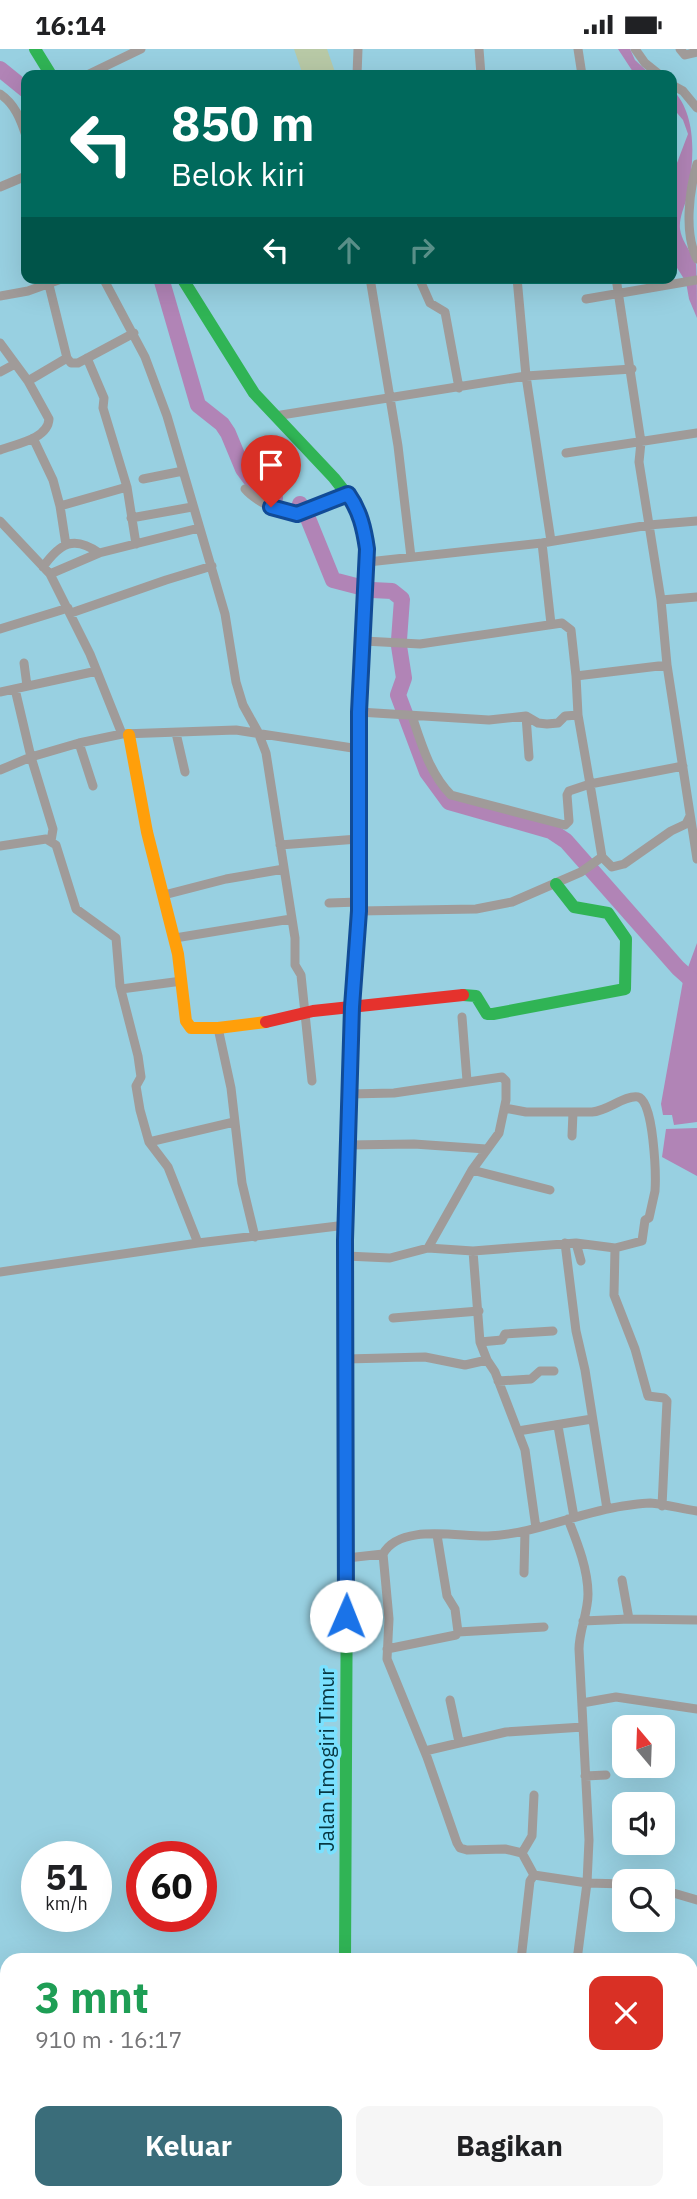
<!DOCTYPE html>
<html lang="id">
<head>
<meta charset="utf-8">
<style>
	body { margin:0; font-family:"IBM Plex Sans",sans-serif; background:#f6f6f6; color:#202124; height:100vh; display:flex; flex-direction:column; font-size:26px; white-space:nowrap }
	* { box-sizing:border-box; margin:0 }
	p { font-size:23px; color:#757577 }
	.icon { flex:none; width:38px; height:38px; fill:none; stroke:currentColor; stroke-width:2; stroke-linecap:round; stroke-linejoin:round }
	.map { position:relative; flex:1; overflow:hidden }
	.panel { position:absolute; left:0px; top:1904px; width:698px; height:247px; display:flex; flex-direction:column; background:#fff; border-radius:21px 21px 0 0; box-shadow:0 7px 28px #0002 }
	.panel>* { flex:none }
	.hud { position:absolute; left:21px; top:21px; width:656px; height:214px; border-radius:14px; box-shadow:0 7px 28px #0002; background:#00695c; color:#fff; overflow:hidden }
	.needle { width:46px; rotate:341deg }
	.fabs { position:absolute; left:612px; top:1666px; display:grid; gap:14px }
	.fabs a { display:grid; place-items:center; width:63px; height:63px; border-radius:14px; background:#fff; box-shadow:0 7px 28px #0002; font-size:35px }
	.speed { position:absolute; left:21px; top:1792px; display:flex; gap:14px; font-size:35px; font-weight:700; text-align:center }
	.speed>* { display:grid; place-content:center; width:91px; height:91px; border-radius:50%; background:#fff; box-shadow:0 7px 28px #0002; line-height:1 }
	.speed small { font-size:18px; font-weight:400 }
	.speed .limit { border:10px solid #d22; background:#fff; color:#111 }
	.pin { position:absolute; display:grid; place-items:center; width:60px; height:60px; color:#fff; margin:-72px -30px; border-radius:50% 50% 50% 0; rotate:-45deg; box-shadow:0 0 7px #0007 }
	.pin .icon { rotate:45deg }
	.me { position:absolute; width:77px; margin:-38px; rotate:1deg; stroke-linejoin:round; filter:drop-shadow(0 0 5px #0008) }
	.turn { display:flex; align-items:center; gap:24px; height:147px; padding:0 35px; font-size:32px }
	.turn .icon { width:91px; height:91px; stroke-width:2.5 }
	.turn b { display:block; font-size:49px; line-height:60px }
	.lanes { display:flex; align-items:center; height:66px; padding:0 35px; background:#0003; justify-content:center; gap:35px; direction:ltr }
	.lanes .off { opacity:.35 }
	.round { display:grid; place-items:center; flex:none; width:74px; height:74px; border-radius:14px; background:#f6f6f6 }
	.summary { display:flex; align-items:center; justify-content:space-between; height:119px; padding:0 35px }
	h1 { font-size:42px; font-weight:700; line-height:52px; color:#1e9e55 }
	.action { display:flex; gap:14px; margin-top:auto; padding:14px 35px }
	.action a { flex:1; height:80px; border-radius:14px; background:#3a6d7a; color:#fff; font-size:28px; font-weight:700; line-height:80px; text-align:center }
	.action a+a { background:#f6f6f6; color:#202124 }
	.status { display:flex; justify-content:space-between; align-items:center; height:49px; padding:0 35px; background:#fff; direction:ltr }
	.status svg { height:19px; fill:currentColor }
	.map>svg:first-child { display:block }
	.green { fill:#b8c9a6 }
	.water { fill:#b184b6 }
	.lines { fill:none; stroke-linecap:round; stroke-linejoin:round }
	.river { stroke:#b184b6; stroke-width:16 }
	.street { stroke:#a09b99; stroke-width:9 }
	.fast { stroke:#30b455; stroke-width:12 }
	.slow { stroke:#ff9f0a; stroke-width:12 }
	.jam { stroke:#e5322d; stroke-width:12 }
	.route-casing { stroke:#114b97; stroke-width:18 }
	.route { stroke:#1a73e8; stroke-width:12 }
	.labels { text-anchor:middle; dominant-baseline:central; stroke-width:7; stroke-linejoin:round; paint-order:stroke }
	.street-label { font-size:21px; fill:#073742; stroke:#7ae1ff }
</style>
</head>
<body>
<div class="status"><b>16:14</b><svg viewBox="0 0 49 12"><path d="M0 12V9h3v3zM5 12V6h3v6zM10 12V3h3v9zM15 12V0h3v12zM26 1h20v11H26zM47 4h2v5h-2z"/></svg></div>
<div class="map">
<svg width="697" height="2150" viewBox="0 0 697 2150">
	<rect width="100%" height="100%" fill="#98d0e1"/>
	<!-- green -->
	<path class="green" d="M 294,0 L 327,0 L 336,26 L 303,26 Z"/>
	<!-- water -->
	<path class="water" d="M 618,0 L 630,0 L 635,11 L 651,26 L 635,26 Z
		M 672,40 C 697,65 695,109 687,148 C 684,159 679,169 680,180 C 682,194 692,203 696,215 C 697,226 697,256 697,269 L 689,250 L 686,233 L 672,211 L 672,127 L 688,85 L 683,71 L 672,58 Z
		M 697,894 L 697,1073 L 674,1076 L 672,1066 L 663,1066 L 661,1055 L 683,932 Z
		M 697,1079 L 697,1127 L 662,1108 L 666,1080 Z
		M 697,2047 L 697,2150 L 657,2150 L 657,2144 L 691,2144 L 691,2065 Z"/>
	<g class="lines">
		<!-- river -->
		<path class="river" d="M 0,20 L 26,41
			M 161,229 L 198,356 L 222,375 L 228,384 L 243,420 L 260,443 L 275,449
			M 300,455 L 307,467 L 333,531 L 360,538
			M 372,541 L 392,542 L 402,550 L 399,591
			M 399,597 L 404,629 L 398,646 L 427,723 L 449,753 L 551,782 L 566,792 L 678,919 L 697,936"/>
		<!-- street -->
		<path class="street" d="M 479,0 L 481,26
			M 578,0 L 582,26
			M 635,0 L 645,14 L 660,26
			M 680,0 L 685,6 L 697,3
			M 87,26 L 141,0
			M 357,26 L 358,0
			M 672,36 L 683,42 L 697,59
			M 0,45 C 15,55 21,71 26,87
			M 697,115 C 689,142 684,185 697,210
			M 0,138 L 26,127
			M 103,229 L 145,308 L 167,367 L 225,565 L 236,633 L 243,656 L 258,683 L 266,704 L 295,889 L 295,916 L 301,926 L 312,1032
			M 370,229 L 398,397 L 411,508
			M 419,229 L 430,254 L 445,263 L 459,339
			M 517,229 L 526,327 L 551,492
			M 616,229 L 641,393 L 639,413 L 661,551 L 667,616 L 697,810
			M 49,236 L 67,309
			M 0,247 L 28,242 L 64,229
			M 586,250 L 697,231
			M 0,294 L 28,332 L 49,370 C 48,390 16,395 0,401
			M 87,309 L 104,349 L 103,359 L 127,438 L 136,495
			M 0,323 L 15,315
			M 28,332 L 67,309 L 71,314 L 78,314 L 134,284
			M 275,367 L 526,327 L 632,320
			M 33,389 L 53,431 L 60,457 L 66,496
			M 566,404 L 697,384
			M 143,430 L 183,422
			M 245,440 C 254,451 281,465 295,465 C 299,465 340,448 348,445
			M 60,457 L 127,438
			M 131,469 L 192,458
			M 0,472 L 50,525 L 90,605 L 122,685
			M 542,494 L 551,575
			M 368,513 L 542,494 L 649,476 L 697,472
			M 43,518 C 60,494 74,486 99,504
			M 50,525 L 99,504 L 199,479
			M 661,551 L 697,548
			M 71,564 L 166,531 L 212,517
			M 0,580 L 68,559
			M 364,592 L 420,595 L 562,574 L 571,581 L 576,627 L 667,616
			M 24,614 L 27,637
			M 15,640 L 31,708 L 53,780 L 51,792
			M 0,643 L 97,622
			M 359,663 L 489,671 L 526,667 L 538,674 L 547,675 L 558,674 L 565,667 L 578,666
			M 412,667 C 421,694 430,725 451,746 L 565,776 L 569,772 L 567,746 L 569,742 L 590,735 L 578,666 L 576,627
			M 526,667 L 529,708
			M 176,684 L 185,723
			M 79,694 L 93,737
			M 683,717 L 590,735 L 602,808 L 612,818 L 624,815 L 671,782 L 686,775 L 690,767
			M 0,721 L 31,708 L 79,694 L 122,685 L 236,681 L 359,700
			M 280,796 L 358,790
			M 0,797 L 46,790 L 56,796 L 76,860 L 116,889 L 120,937 L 138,1007 L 141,1028 L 136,1037 L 140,1061 L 149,1093 L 168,1118 L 198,1194
			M 164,846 L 226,830 L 284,820
			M 329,854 L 359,853
			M 359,862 L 476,860 L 512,853 L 581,823 L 602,808
			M 175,889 L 291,870
			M 121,940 L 182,932
			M 462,968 L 467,1032
			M 218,979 L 231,1039 L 242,1134 L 255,1188
			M 350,1045 L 394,1044 L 502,1028 L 506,1032 L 506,1051 L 499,1084 L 472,1121 L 428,1199
			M 572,1087 L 573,1063
			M 149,1093 L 234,1073
			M 347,1096 L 414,1095 L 486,1100
			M 472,1121 L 550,1141
			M 565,1194 L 576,1282 L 585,1321 L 607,1460
			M 576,1194 L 581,1212
			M 615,1199 L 614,1246 L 635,1300 L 648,1347 L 664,1349 L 667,1352 L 662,1457
			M 473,1202 L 480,1293 L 487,1311 L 495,1323 L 525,1401 L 536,1479
			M 346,1207 L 390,1209 L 428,1199 L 473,1202 L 576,1194 L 615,1199 L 642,1192 L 645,1171 L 649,1169 C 651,1160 653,1151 655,1142 C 656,1127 654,1051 638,1048 C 624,1046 608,1062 592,1063 L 526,1063 L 505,1059
			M 0,1223 L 198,1194 L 346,1176
			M 393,1269 L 479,1262
			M 480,1293 L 502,1291 L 505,1285 L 553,1282
			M 346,1310 L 425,1308 L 465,1316 L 487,1311
			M 498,1332 L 531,1330 L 540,1322 L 554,1322
			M 558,1377 L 574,1468
			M 518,1382 L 592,1370
			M 568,1470 C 577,1493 588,1520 588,1545 C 588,1564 579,1582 579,1600 L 589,1791 L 587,1834 L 577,1911
			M 383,1505 C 400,1474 458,1488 488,1487 C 535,1485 577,1464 623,1457 C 632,1456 641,1454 650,1454 C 665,1455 682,1460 697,1462
			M 347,1509 L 383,1505 L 389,1570 L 387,1610 L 427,1708 L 457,1794 L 460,1799 L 467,1801 L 505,1800 L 522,1804 L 534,1826
			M 524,1524 L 525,1482
			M 622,1531 L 629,1570
			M 583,1572 L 629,1570 L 697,1571
			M 458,1583 L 544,1578
			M 387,1600 L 456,1586 L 458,1583 L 455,1560 L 447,1547 L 437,1486
			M 450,1651 L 459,1693
			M 582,1654 L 616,1648 L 697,1660
			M 425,1702 L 506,1683 L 583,1678
			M 585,1727 L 606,1726
			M 522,1804 L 532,1787 L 534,1746
			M 663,1841 L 697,1851
			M 521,1911 L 530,1832 L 534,1826 L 587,1834 L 625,1835
			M 691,1955 L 697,1939
			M 481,2150 L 484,2144
			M 549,2150 L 551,2144"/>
		<!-- fast -->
		<path class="fast" d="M 35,0 L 51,26
			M 182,229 L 254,344 L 334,429 L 356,457 L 364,477 L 367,500 L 359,663 L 359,778
			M 463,946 L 476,947 L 487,965 L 493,965 L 625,940 L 626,890 L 608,864 L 574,858 L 556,835
			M 345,1911 L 347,1509 L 344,1419 L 347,1374 L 346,1303
			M 342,2150 L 343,2144"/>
		<!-- slow -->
		<path class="slow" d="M 129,686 L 147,783 L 178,905 L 186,972 L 191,979 L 218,979 L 266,973
			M 350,1020 L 359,862 L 359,778"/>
		<!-- jam -->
		<path class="jam" d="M 266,973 L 313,962 L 463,946
			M 346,1303 L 345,1191 L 350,1020"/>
	</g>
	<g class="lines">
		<!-- route casing -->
		<g class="route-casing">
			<path id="route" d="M 271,458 L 297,465 L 348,445 C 360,462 364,479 367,500 L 359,663 L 359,862 L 352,958 L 345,1191 L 346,1567"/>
		</g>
		<!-- route -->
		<use href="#route" class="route"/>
	</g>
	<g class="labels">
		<!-- street labels -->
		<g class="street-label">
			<text transform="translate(326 1711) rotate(-90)">Jalan Imogiri Timur</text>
		</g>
	</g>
</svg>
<div class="fabs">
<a><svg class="needle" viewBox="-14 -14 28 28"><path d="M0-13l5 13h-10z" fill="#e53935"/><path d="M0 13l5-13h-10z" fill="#757577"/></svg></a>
<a><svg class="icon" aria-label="sound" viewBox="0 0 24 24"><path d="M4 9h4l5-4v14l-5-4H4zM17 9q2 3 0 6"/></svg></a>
<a><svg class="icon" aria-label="search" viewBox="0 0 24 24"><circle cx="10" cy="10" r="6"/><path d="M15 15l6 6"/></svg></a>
</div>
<div class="speed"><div>51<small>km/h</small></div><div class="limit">60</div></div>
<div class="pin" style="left:271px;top:458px;background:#d93025"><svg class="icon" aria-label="arrive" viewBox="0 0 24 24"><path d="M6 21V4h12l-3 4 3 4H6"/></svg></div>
<svg class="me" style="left:346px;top:1567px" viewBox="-20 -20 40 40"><circle r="19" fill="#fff"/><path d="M0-13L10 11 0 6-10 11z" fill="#1a73e8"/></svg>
<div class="hud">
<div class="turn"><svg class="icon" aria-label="left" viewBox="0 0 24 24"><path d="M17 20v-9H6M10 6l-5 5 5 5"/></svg><div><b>850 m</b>Belok kiri</div></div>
<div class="lanes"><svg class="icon" aria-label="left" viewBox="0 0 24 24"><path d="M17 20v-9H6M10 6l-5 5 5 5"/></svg><svg class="icon off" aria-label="ahead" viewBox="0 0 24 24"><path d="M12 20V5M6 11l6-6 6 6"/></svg><svg class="icon off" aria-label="right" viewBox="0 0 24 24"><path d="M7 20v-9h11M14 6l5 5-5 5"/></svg></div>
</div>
<section class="panel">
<div class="summary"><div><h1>3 mnt</h1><p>910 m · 16:17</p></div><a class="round" style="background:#d93025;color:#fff"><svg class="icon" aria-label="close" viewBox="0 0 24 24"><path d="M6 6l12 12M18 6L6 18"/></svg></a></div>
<div class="action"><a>Keluar</a><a>Bagikan</a></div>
</section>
</div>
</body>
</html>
